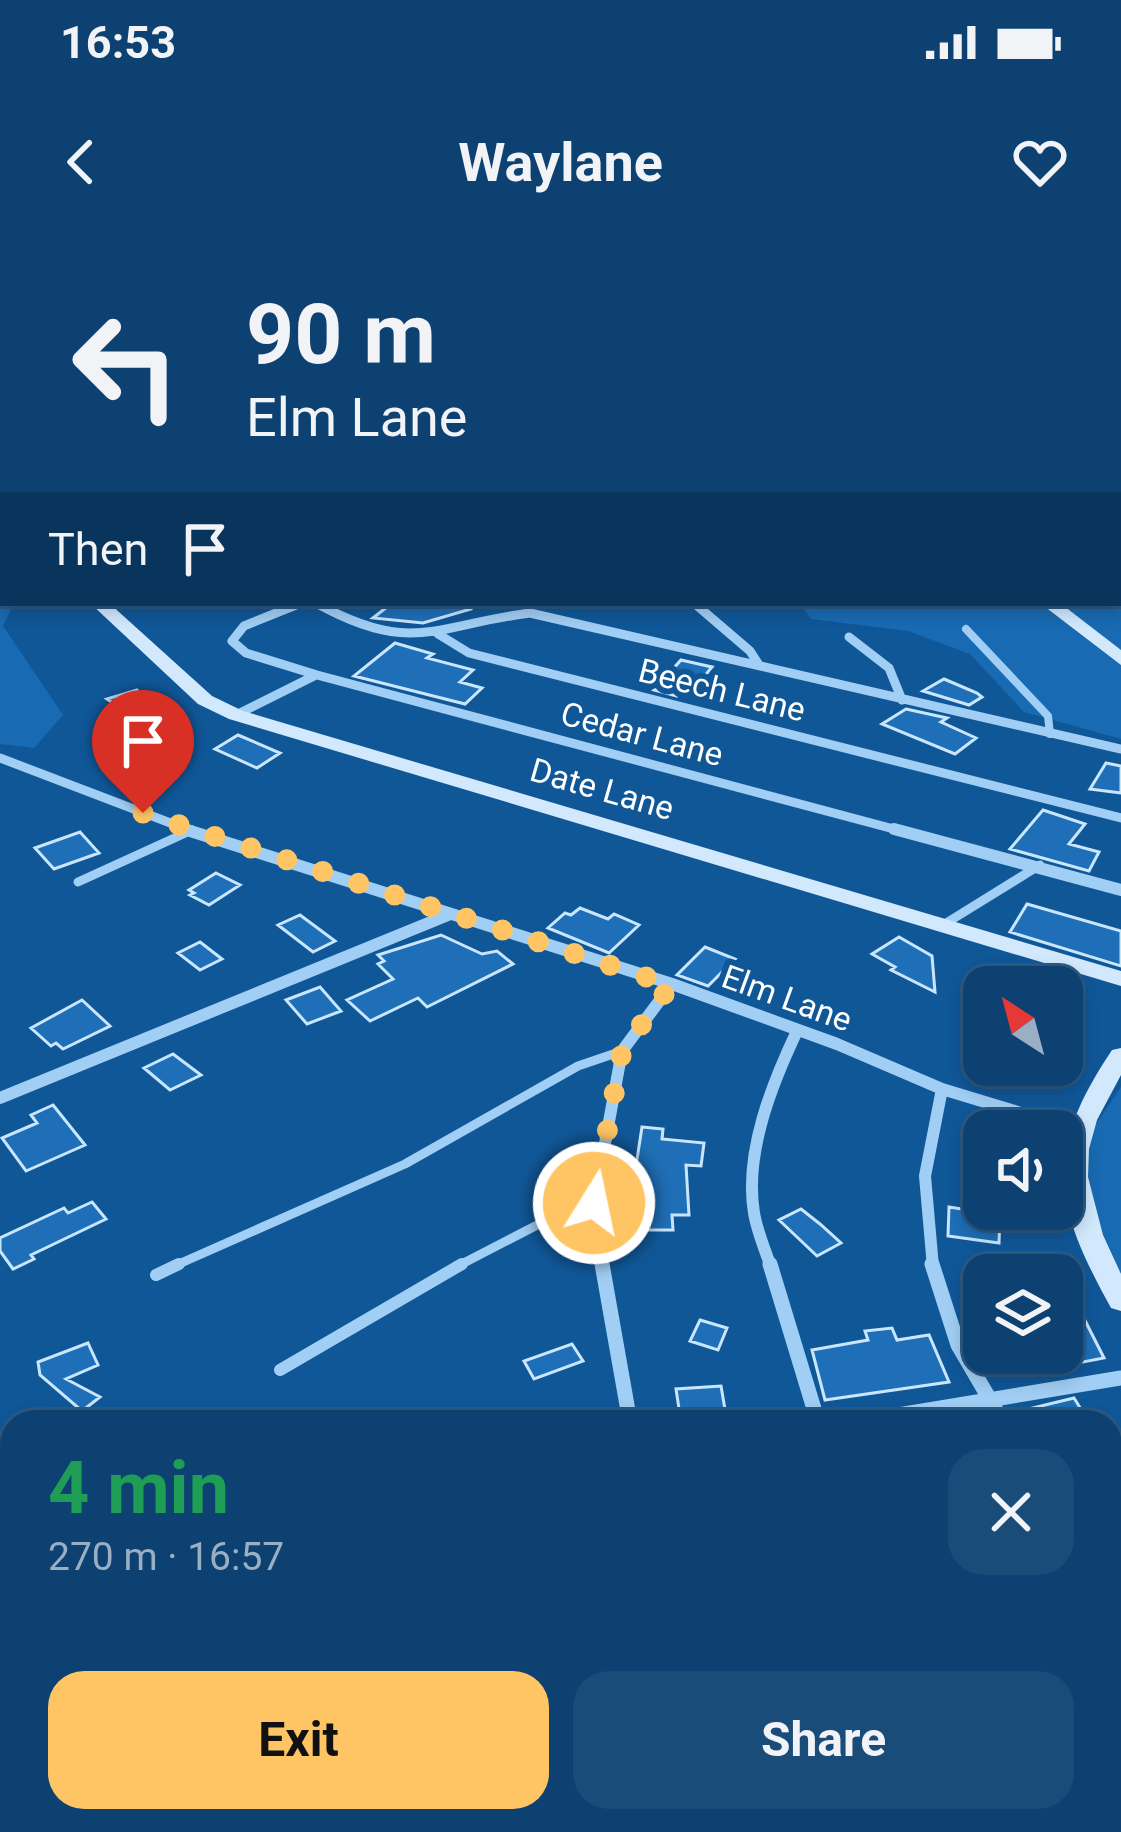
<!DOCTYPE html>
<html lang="en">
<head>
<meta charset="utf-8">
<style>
	body { margin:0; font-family:Roboto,sans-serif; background:#1a4c7a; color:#f1f3f6; height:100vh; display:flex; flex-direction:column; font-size:45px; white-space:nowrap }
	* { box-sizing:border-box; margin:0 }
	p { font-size:39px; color:#9aafc4 }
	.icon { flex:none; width:66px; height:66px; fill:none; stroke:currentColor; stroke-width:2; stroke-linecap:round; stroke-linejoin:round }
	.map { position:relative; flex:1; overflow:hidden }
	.panel { position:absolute; left:0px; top:1170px; width:1122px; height:423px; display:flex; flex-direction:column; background:#0c4172; border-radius:36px 36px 0 0; box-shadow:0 6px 18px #0003,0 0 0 3px #2c5a84 }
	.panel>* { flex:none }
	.banner { position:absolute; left:0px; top:0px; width:1122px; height:366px; box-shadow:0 6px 18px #0003,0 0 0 3px #2c5a84; background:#0c4172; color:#f1f3f6; overflow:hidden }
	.needle { width:78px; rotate:324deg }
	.fabs { position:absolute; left:963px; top:726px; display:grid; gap:24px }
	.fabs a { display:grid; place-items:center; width:120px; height:120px; border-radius:24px; background:#0c4172; box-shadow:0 6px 18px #0003,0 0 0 3px #2c5a84; font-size:60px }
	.pin { position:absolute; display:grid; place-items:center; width:102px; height:102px; color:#fff; margin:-123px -51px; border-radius:50% 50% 50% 0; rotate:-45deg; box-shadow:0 0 12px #0007 }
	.pin .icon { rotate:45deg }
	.me { position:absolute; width:132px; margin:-66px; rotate:10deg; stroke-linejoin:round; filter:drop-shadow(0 0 9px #0008) }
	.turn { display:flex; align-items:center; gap:42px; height:252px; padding:0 48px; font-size:54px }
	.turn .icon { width:156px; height:156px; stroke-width:2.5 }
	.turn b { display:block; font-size:84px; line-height:102px }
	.then { display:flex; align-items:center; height:114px; padding:0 48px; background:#0003; gap:24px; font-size:45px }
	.round { display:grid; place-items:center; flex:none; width:126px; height:126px; border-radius:36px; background:#1a4c7a }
	.overview { display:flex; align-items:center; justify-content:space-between; height:204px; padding:0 48px }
	h1 { font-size:72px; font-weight:700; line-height:90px; color:#1e9e55 }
	.button { display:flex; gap:24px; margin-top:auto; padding:24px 48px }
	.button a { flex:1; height:138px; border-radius:36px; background:#ffc564; color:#111; font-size:48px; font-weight:700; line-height:138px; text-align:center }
	.button a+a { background:#1a4c7a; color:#f1f3f6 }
	.status { display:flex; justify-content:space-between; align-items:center; height:84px; padding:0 60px; background:#0c4172; direction:ltr }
	.status svg { height:33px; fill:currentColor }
	header { display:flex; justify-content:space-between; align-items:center; height:156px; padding:0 48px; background:#0c4172; font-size:54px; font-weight:700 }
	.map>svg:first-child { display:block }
	.green { fill:#186ab2 }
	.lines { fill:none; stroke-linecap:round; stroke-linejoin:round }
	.stream { stroke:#92caf7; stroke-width:4.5 }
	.building { fill:#1e6fb7; stroke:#c9e6fe; stroke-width:3 }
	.lane-far2 { stroke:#a1cef4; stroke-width:8 }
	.lane-far1 { stroke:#a1cef4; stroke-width:9 }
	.lane { stroke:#a1cef4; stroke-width:12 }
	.street-far2 { stroke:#a1cef4; stroke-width:9 }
	.street-far1 { stroke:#a1cef4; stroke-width:12 }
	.street { stroke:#a1cef4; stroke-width:15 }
	.secondary { fill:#d1e8fd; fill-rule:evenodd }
	.primary { fill:#eef6ff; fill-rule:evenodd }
	.route { stroke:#ffc564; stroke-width:21; stroke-dasharray:0 37.8 }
	.labels { text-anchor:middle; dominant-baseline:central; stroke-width:12; stroke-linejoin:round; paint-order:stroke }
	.street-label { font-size:33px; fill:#fff; stroke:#105798 }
</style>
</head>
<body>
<div class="status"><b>16:53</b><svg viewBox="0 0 49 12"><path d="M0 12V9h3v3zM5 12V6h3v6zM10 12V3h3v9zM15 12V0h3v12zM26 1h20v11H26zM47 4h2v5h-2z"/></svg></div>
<header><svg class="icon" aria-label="back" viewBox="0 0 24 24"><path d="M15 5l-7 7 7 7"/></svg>Waylane<svg class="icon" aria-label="heart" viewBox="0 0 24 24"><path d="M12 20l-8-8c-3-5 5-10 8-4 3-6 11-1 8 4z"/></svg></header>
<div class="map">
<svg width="1121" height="1592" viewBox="0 0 1121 1592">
	<rect width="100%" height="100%" fill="#105798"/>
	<!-- green -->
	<path class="green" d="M 0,0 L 1121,0 L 1121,499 L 1024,472 L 970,414 L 908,391 L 811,379 L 799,363 L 1119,363 L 1119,3 L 3,3 L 3,363 L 14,363 L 3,386 L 63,475 L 34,508 L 0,504 Z
		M 1121,847 L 1121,1061 L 1075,915 Z"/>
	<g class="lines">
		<!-- stream -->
		<path class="stream" d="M 564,0 L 569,3"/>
	</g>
	<!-- building -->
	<path class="building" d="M 392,363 L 470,363 L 471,369 L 423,383 L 373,378 Z
		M 395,403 L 433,414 L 427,418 L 473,430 L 460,442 L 482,448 L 465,464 L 354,436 Z
		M 681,420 L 712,427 L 691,453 L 682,451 L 677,456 L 654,450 Z
		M 944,439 L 977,453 L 982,457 L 969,465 L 923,451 Z
		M 137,450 L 156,467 L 134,477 L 107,459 Z
		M 906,469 L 947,478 L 941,482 L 976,498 L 955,514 L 882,484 Z
		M 238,495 L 280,513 L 257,528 L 215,509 Z
		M 1106,523 L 1121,526 L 1121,553 L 1090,549 Z
		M 1043,570 L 1085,584 L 1069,604 L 1099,612 L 1089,631 L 1010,609 Z
		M 80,592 L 99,613 L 54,629 L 35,608 Z
		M 216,633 L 240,645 L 209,665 L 190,655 L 194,653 L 189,650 Z
		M 1027,664 L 1121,691 L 1121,726 L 1010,692 Z
		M 580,668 L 608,679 L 614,674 L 639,685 L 609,713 L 548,688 L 565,673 L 571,675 Z
		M 300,675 L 335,701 L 313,712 L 278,685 Z
		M 441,695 L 482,714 L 497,711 L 513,724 L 427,767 L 418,758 L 370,781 L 347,760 L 393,739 L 378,724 L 384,721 L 378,715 Z
		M 899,697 L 932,716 L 935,752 L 891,730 L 895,727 L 872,714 Z
		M 200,702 L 222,719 L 200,730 L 178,713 Z
		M 705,707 L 735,719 L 708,746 L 677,735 Z
		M 320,747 L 341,771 L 307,784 L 286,760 Z
		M 82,760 L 110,786 L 63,809 L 56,803 L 51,806 L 31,788 Z
		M 173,814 L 201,835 L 170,850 L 144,828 Z
		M 53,865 L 85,905 L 26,931 L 2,898 L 37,883 L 31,875 Z
		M 642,887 L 663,889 L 662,899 L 704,903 L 701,926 L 686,925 L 689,975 L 672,975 L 673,990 L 618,990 L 616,952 L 632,952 Z
		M 92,962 L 106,979 L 31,1015 L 34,1019 L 13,1029 L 0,1011 L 0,998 L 64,968 L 68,973 Z
		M 949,967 L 1000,975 L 999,1003 L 948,996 Z
		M 801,969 L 820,984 L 841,1003 L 817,1016 L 779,980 Z
		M 1062,1035 L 1104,1118 L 1062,1126 Z
		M 700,1080 L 727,1088 L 718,1110 L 690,1101 Z
		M 892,1088 L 897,1100 L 929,1095 L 949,1142 L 825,1160 L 812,1110 L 868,1100 L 865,1091 Z
		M 88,1103 L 98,1125 L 66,1139 L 100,1157 L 82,1171 L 40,1135 L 38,1122 Z
		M 572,1104 L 583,1121 L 534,1139 L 524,1121 Z
		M 721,1146 L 727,1181 L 681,1182 L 676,1149 Z
		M 1074,1158 L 1089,1182 L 1015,1182 L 1012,1173 Z"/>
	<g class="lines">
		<!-- lane-far2 -->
		<path class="lane-far2" d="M 966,389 L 1048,476 L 1050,494
			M 187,592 L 192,590"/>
		<!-- lane-far1 -->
		<path class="lane-far1" d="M 78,642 L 192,590
			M 943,685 L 1040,625
			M 172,1027 L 405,924 L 578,826 L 622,811
			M 456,1027 L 570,968 L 594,963"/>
		<!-- lane -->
		<path class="lane" d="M 156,1035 L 179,1024
			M 280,1130 L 462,1024"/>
		<!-- street-far2 -->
		<path class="street-far2" d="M 301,363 L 244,386 L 232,401 L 246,413 L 317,435 L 905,592
			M 316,363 C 412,416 435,385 530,373 L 1121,509
			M 694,363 L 750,411 L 759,425
			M 438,394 L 469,413 L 1121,578
			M 849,397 L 889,428 L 902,460
			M 236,475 L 316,435
			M 0,518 L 194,592"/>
		<!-- street-far1 -->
		<path class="street-far1" d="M 184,589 L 672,744 L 837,804 L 942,849 L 1077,890
			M 894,589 L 1121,650
			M 0,858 L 448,675
			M 603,1027 L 594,963 L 622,811 L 672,744
			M 771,1027 C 765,1010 757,991 754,973 C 744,913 772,844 797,791
			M 933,1027 L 925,936 L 942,849"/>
		<!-- street -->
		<path class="street" d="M 602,1024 L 630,1182
			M 770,1024 L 818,1182
			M 932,1024 L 958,1105 L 1003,1182
			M 856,1182 L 1121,1138
			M 1110,1323 L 1121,1335
			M 1110,1572 L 1121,1584
			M 623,1581 L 630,1592
			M 884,1581 L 892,1592"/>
		<!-- secondary -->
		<path class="secondary" d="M 517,0 L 534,0 L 536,3 L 519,3 Z
			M 0,274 L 3,275 L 3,287 L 0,286 Z
			M 90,363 L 109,363 L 212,456 L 243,471 L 1121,731 L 1121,746 L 229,479 L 198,464 Z
			M 1040,363 L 1060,363 L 1121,410 L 1121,425 Z
			M 1121,808 L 1121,835 L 1097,880 L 1089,909 L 1088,937 L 1103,995 L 1121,1034 L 1121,1071 L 1111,1068 C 1053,963 1043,913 1112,810 Z"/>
		<!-- primary -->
		<path class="primary" d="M 0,1381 L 12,1385 L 12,1451 L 0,1446 Z
			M 44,1581 L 88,1581 L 92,1592 L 48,1592 Z"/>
	</g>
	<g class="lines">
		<!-- route -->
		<path class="route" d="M 143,573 L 671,745 L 622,811 L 594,963"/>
	</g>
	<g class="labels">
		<!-- street labels -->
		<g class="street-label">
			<text transform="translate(722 450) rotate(14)">Beech Lane</text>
			<text transform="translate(642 494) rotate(15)">Cedar Lane</text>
			<text transform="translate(602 549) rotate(16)">Date Lane</text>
			<text transform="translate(787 758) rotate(20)">Elm Lane</text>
		</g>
	</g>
</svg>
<div class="fabs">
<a><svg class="needle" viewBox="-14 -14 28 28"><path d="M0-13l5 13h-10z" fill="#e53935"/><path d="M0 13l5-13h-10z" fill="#9aafc4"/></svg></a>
<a><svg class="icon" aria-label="sound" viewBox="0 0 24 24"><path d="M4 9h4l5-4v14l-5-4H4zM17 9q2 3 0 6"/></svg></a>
<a><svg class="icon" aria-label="layers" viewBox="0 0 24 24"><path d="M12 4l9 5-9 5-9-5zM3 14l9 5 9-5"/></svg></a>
</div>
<div class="pin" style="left:143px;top:573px;background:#d93025"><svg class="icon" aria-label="arrive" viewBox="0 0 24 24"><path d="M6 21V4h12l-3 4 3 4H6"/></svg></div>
<svg class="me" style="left:594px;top:963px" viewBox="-20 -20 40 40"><circle r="17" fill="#ffc564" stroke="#fff" stroke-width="3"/><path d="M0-11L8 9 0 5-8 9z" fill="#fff"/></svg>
<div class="banner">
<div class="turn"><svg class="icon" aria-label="left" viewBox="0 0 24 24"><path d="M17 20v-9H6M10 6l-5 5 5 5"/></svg><div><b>90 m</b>Elm Lane</div></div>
<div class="then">Then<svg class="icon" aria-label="arrive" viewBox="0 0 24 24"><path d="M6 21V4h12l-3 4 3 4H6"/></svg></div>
</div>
<section class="panel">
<div class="overview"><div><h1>4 min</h1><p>270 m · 16:57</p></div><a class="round"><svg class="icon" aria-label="close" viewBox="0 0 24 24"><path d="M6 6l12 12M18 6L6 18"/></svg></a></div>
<div class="button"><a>Exit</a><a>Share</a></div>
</section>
</div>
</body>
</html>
